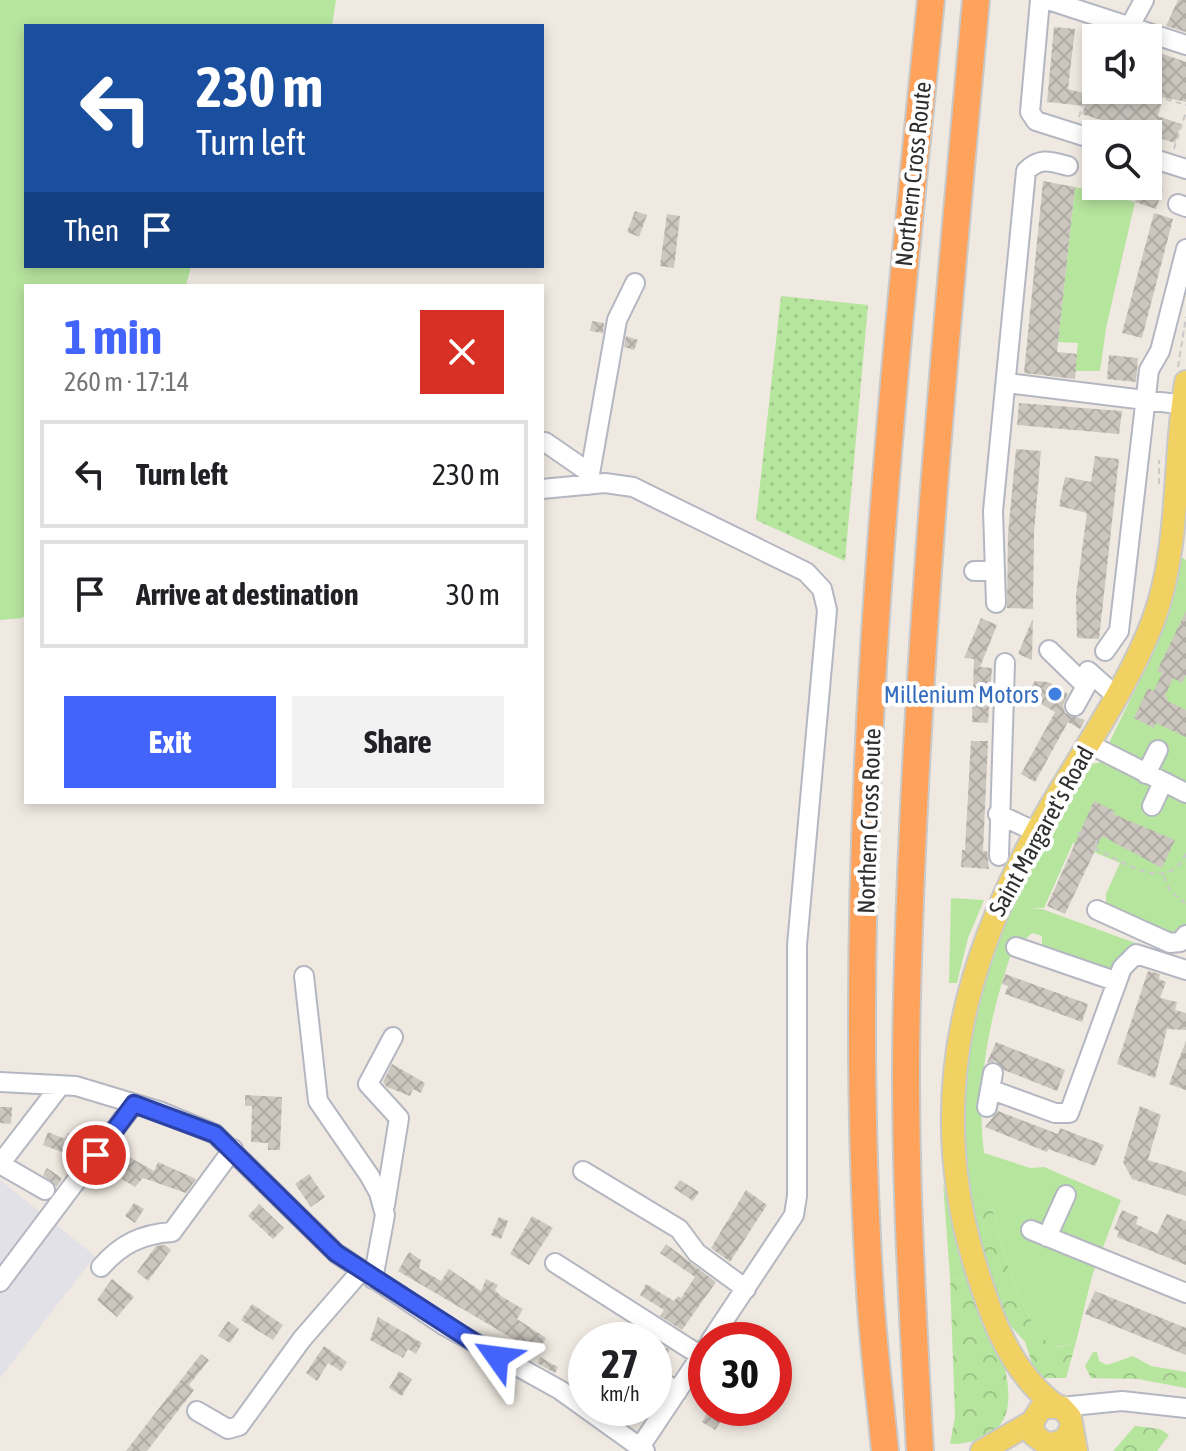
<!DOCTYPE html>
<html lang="en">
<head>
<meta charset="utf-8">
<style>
	body { margin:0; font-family:"Asap Condensed",sans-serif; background:#f2f2f2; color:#202124; height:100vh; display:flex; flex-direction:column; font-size:30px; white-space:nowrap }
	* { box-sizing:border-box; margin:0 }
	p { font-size:26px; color:#757577 }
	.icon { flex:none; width:44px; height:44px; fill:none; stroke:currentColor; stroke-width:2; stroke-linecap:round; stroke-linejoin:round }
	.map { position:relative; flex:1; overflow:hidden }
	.side { position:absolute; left:24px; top:284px; width:520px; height:520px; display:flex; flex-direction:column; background:#fff; border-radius:0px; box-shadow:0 4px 12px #0003 }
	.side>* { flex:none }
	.banner { position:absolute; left:24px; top:24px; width:520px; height:244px; border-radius:0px; box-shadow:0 4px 12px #0003; background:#1a4fa0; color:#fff; overflow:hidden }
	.controls { position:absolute; left:1082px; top:24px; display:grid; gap:16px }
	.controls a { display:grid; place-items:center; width:80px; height:80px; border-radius:0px; background:#fff; box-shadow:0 4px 12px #0003; font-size:40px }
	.speed { position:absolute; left:568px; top:1322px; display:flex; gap:16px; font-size:40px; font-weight:700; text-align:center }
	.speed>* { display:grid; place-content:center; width:104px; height:104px; border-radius:50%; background:#fff; box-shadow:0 4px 12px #0003; line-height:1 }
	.speed small { font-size:20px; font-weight:400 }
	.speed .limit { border:12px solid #d22; background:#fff; color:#111 }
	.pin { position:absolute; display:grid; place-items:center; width:68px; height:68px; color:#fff; margin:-34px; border:4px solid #fff; border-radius:50%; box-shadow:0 2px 8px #0007 }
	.me { position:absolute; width:88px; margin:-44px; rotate:301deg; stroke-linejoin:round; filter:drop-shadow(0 0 6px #0008) }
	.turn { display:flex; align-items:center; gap:28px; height:168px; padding:0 40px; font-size:36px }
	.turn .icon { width:104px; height:104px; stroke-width:2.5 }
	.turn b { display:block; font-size:56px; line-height:68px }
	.then { display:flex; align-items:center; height:76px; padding:0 40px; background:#0003; gap:16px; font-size:30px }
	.round { display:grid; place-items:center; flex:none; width:84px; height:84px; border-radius:0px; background:#f2f2f2 }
	.headline { display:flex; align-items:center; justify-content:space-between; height:136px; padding:0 40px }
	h1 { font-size:48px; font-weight:700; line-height:60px; color:#4264fb }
	.primary-button { display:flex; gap:16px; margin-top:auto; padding:16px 40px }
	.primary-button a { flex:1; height:92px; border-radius:0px; background:#4264fb; color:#fff; font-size:32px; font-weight:700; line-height:92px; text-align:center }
	.primary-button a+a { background:#f2f2f2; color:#202124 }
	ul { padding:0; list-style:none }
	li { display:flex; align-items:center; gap:24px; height:108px; margin:0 16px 12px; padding:0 24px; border:4px solid #e0e0e0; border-radius:0px }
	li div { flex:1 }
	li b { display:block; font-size:30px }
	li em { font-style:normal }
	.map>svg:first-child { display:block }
	.industrial { fill:#e3e1e8 }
	.grass { fill:#b6e59e }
	.forest { fill:url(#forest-crowns) }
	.park { fill:url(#park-dots) }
	.building { fill:url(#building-cross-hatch) }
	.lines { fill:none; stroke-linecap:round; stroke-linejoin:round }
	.minor-casing { stroke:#b4b7c1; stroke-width:22 }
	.major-casing { stroke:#c9c9c9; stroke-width:26 }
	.highway-casing { stroke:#c9c9c9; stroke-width:30 }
	.path { stroke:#c9c9c9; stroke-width:2; stroke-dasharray:6 4; stroke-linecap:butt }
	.minor { stroke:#fff; stroke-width:18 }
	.major { stroke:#f2d163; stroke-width:22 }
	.highway { stroke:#ffa35c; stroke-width:26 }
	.route-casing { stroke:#2b41a3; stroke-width:20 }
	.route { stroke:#4264fb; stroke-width:14 }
	.shop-dot { fill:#3f7fe0; stroke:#fff; stroke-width:3 }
	.labels { text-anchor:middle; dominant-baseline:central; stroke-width:8; stroke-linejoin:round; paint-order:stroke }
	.street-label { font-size:24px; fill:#2e2e2e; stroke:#fff }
	.shop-label { font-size:24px; fill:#366cbe; stroke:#fff; text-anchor:end }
</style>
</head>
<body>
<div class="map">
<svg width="1186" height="1451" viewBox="0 0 1186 1451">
	<defs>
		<pattern id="forest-crowns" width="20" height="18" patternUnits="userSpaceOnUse" patternTransform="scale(2)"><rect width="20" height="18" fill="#b6e59e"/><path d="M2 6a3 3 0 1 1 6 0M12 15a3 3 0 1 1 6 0" fill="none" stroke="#9dc588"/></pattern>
		<pattern id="park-dots" width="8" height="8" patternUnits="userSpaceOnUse" patternTransform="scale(2)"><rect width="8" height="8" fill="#b6e59e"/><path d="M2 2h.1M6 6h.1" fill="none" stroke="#9dc588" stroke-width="1.8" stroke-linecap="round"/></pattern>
		<pattern id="building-cross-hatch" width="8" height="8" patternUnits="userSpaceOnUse" patternTransform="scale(2)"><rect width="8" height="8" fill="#cbc7bf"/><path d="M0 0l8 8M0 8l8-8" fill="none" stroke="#afaba4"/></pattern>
	</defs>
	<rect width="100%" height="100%" fill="#efe9e1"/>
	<!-- industrial -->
	<path class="industrial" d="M 0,1180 L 95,1256 L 0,1378 Z"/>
	<!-- grass -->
	<path class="grass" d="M 0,0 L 336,0 L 332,26 L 26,26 L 26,266 L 191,266 L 186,286 L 26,286 L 26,614 L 22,618 L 0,620 Z
		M 1075,187 L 1135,202 L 1106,328 L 1100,371 L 1075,371 L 1078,343 L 1058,342 Z
		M 1181,557 L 1186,560 L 1186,931 L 1178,937 L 1106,906 L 1106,894 L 1120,863 L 1073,843 L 1044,908 L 1028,908 L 1042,909 L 1146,947 L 1127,950 L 1110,971 L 1042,947 L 1042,936 L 1032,933 L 1023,941 L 1016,940 C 991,1009 975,1080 984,1153 L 1030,1168 L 1044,1167 L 1121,1200 L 1092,1276 L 1076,1342 C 1068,1344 1062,1349 1053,1345 C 1024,1333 996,1231 991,1200 L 970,1208 L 961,1104 L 980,976 L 1030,860 L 1088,764 L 1099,763 L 1147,666 L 1166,614 Z
		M 951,898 L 984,900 L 968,938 L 957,983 L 949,983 Z
		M 943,1183 L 965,1269 L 971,1281 L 950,1277 Z"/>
	<!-- forest -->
	<path class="forest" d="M 981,1197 L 991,1200 C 996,1231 1024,1333 1053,1345 C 1062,1350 1068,1344 1076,1342 L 1066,1378 L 1043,1378 L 1034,1369 L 1025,1342 L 1010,1325 L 992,1285 L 970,1208 L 972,1202 Z
		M 950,1277 L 971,1281 C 993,1334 1053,1442 950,1444 L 955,1417 Z
		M 1093,1352 L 1097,1352 L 1099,1361 L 1107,1365 L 1133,1356 L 1151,1366 L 1186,1372 L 1186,1388 L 1138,1379 L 1091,1378 L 1085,1366 Z
		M 1135,1426 L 1160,1429 L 1169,1435 L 1157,1451 L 1113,1451 Z"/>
	<!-- park -->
	<path class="park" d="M 781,296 L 868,305 L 845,561 L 756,520 Z"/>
	<!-- building -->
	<path class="building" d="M 1178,0 L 1186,0 L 1186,32 L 1166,26 Z
		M 1054,27 L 1075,29 L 1068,89 L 1124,104 L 1126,95 L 1152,98 L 1154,85 L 1148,84 L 1148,49 L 1186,62 L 1186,102 L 1163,97 L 1158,116 L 1181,124 L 1175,143 L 1082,114 L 1085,106 L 1047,102 Z
		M 1043,181 L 1075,187 L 1057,352 L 1077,354 L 1075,379 L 1024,373 Z
		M 1148,184 L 1163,189 L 1156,209 L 1135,202 L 1140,186 Z
		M 635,211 L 647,215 L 639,237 L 627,232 Z
		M 1154,213 L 1173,219 L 1142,338 L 1122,333 Z
		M 667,214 L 680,216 L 674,268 L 660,266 Z
		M 592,321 L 604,323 L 603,333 L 590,331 Z
		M 626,336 L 638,340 L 634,350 L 624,347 Z
		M 1109,355 L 1138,358 L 1136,382 L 1107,379 Z
		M 1019,403 L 1122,411 L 1119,434 L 1017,425 Z
		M 1016,449 L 1041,451 L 1034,533 L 1033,609 L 1007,608 L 1008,534 Z
		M 1095,456 L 1119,459 L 1099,639 L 1077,638 L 1076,595 L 1087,513 L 1059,506 L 1065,477 L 1091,482 Z
		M 1186,611 L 1186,675 L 1182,683 L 1173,678 L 1165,696 L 1168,698 L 1167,701 L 1186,710 L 1186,737 L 1156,723 L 1154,728 L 1134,718 L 1148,688 L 1154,691 L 1162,673 L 1157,671 Z
		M 981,618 L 997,625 L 980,667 L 992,668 L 988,723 L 972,722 L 974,659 L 964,658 Z
		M 1032,620 L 1033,620 L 1032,660 L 1018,654 Z
		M 1035,681 L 1048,682 L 1068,694 L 1063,705 L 1065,713 L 1085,720 L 1080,729 L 1068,722 L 1035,782 L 1021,774 L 1055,712 L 1026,695 Z
		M 971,741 L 988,741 L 983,851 L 987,851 L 989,869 L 961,867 L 962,850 L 965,850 Z
		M 1094,801 L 1115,811 L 1113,814 L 1175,840 L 1162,868 L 1102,836 L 1065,914 L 1047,906 Z
		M 1148,971 L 1160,974 L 1159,979 L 1166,982 L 1160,998 L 1177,1002 L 1175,1010 L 1186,1013 L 1186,1030 L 1167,1029 L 1155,1078 L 1117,1064 Z
		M 1005,974 L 1088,1004 L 1082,1022 L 1005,994 L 1008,986 L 1002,984 Z
		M 1186,1041 L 1186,1090 L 1169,1084 Z
		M 996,1042 L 1065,1070 L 1057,1091 L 1004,1070 L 996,1061 L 987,1063 Z
		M 392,1064 L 425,1083 L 421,1093 L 413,1089 L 410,1096 L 387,1087 L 383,1082 Z
		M 245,1095 L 282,1097 L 280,1150 L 268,1150 L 268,1143 L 251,1142 L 252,1106 L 245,1106 Z
		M 1140,1106 L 1161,1115 L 1148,1160 L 1186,1172 L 1186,1196 L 1132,1179 L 1123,1162 Z
		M 0,1107 L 12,1107 L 11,1124 L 0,1123 Z
		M 998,1111 L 1058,1134 L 1060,1128 L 1104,1145 L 1095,1166 L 1048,1149 L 1047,1152 L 985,1127 Z
		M 48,1132 L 65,1139 L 68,1133 L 82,1139 L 75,1157 L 43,1145 Z
		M 115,1149 L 154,1171 L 158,1162 L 196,1179 L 186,1193 L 143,1178 L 135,1187 L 122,1179 L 126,1172 L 106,1161 Z
		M 47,1168 L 62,1178 L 57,1187 L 43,1175 Z
		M 309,1174 L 325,1197 L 311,1207 L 295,1184 Z
		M 680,1180 L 699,1192 L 693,1201 L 674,1188 Z
		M 746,1190 L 767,1205 L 730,1262 L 711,1248 Z
		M 134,1203 L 144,1209 L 135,1223 L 125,1216 Z
		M 259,1204 L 284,1228 L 273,1239 L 248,1216 Z
		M 1122,1210 L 1138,1217 L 1136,1224 L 1157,1234 L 1167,1214 L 1186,1221 L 1186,1265 L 1117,1237 L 1119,1231 L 1114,1229 Z
		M 532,1216 L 553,1228 L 529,1265 L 510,1254 Z
		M 499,1217 L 508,1221 L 501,1239 L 491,1235 Z
		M 666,1244 L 716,1282 L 682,1330 L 660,1316 L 664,1310 L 640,1295 L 646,1284 L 674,1301 L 678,1296 L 681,1298 L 695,1277 L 660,1253 Z
		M 165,1245 L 171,1250 L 148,1281 L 137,1272 L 156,1246 Z
		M 409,1252 L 421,1260 L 419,1268 L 441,1281 L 449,1269 L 481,1291 L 486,1279 L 498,1285 L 495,1290 L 501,1296 L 523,1309 L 517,1319 L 546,1338 L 537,1353 L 398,1271 Z
		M 112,1279 L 134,1297 L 117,1317 L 97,1300 Z
		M 1095,1291 L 1186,1328 L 1186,1355 L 1085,1314 Z
		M 252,1304 L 283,1325 L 273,1340 L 241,1320 Z
		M 378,1317 L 422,1343 L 416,1354 L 408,1349 L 403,1358 L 370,1340 Z
		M 228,1321 L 239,1329 L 230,1343 L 218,1336 Z
		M 660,1344 L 670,1350 L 659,1365 L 654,1364 L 654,1351 Z
		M 324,1346 L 347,1362 L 341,1371 L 328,1363 L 317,1381 L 306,1373 Z
		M 201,1354 L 209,1360 L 189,1385 L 194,1390 L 147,1451 L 126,1451 Z
		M 540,1357 L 558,1367 L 555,1373 L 537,1363 Z
		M 399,1371 L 412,1379 L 402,1396 L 389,1388 Z
		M 710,1408 L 729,1408 L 715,1430 L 702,1422 Z"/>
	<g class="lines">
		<!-- minor casing -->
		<g class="minor-casing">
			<path id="minor" d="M 1040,0 L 1030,112 L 1036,121 L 1096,140
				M 1048,0 L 1186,45
				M 1130,26 L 1144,0
				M 1148,157 L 1186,169
				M 1178,204 L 1186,207
				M 1007,383 L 1186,405
				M 545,442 L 590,473
				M 588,485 L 617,320 L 635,283
				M 542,489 L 605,483 L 633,487 L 806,572 L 822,589 L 827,610 L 797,945 L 797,1196 L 794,1215 L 711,1340
				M 974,571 L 995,571
				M 996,603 L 993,511 L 1026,171 C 1040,157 1050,161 1068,166
				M 1049,650 L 1086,686 L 1075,706
				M 1105,651 L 1119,631 L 1149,370 L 1160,351 L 1186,249
				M 1088,671 L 1115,695
				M 1089,744 L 1186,793
				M 1146,774 L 1158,750
				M 1152,806 L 1163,782
				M 998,814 L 1036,832
				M 999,856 L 1005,663
				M 1097,910 L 1170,943 L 1180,942 L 1186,935
				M 1016,947 L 1115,981
				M 304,976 L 318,1101 L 369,1175 L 379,1193 L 385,1215 L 373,1279
				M 0,1082 L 76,1086 L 159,1111 L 215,1134 L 336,1253 L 445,1326 L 560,1390 L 645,1451
				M 992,1090 L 1055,1113 L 1069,1113 L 1122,968 L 1136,954 L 1186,970
				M 987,1107 L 993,1073
				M 583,1171 L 679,1229 L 697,1253 L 746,1289
				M 45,1190 L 0,1164 L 60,1086
				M 385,1205 L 399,1118 L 368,1084 L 393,1037
				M 1031,1230 L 1186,1293
				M 1047,1237 L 1066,1195
				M 555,1263 L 701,1356
				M 101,1267 C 121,1244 142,1234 172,1232 L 233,1149
				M 0,1282 L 134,1104
				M 654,1376 L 677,1392
				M 1061,1407 L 1122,1401 L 1186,1408
				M 197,1411 L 228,1429 L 239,1426 L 302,1339 L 361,1271
				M 640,1447 L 706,1348"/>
		</g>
		<!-- major casing -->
		<g class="major-casing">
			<path id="major" d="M 1055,1405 C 1009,1371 990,1314 974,1261 C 924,1094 967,946 1054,801 C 1088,743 1129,684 1153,621 C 1181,546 1173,461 1186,382
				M 1071,1429 L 1065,1440 L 1048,1445 L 1034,1435 L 1032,1422 L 1042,1407 L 1061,1407 L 1070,1417 L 1076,1451
				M 982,1451 L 1032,1422"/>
		</g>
		<!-- highway casing -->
		<g class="highway-casing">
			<path id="highway" d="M 885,1451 C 880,1398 873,1344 870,1291 C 843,864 888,425 931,0
				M 920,1451 C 912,1301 903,1149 907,998 C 915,665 946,332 976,0"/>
		</g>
		<!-- path -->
		<path class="path" d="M 1089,60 L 1096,40
			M 1148,73 L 1155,51
			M 1143,91 L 1157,95
			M 1166,99 L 1186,105
			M 1079,117 L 1093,75 L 1096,76
			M 1119,134 L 1133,90
			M 1174,149 L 1186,112
			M 1178,367 L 1186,317
			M 1159,484 L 1159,460
			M 1077,832 L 1097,841 L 1094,848 C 1122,861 1167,895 1186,854
			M 1164,876 L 1170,891 L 1186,904"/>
		<!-- minor -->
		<use href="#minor" class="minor"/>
		<!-- major -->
		<use href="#major" class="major"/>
		<!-- highway -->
		<use href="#highway" class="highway"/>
	</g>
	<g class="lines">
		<!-- route casing -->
		<g class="route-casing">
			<path id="route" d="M 96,1155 L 134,1104 L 215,1134 L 336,1253 L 497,1357"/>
		</g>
		<!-- route -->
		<use href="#route" class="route"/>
	</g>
	<!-- markers -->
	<circle class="shop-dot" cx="1055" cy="694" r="8"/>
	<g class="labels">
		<!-- street labels -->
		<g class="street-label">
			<text transform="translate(913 174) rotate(-84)">Northern Cross Route</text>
			<text transform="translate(869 821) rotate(-88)">Northern Cross Route</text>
			<text transform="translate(1041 831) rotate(-61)">Saint Margaret's Road</text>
		</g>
		<!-- shop labels -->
		<g class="shop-label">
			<text x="1039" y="694">Millenium Motors</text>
		</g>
	</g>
</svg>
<div class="controls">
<a><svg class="icon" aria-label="sound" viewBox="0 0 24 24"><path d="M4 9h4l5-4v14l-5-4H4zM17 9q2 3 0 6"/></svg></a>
<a><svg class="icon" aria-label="search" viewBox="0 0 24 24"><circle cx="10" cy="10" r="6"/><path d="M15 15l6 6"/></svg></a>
</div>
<div class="speed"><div>27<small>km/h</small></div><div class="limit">30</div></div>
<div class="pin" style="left:96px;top:1155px;background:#d93025"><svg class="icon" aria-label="arrive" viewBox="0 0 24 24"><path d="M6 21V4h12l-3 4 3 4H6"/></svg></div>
<svg class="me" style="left:497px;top:1357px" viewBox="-20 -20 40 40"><path d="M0-17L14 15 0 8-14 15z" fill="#4264fb" stroke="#fff" stroke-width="4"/></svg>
<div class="banner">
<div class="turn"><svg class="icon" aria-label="left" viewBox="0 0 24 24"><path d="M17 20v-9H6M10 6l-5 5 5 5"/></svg><div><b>230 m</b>Turn left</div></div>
<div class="then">Then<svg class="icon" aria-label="arrive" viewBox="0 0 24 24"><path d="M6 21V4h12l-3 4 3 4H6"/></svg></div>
</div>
<section class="side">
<div class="headline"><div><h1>1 min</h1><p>260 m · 17:14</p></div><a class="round" style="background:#d93025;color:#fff"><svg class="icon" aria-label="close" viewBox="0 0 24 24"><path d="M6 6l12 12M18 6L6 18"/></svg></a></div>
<ul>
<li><svg class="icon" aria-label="left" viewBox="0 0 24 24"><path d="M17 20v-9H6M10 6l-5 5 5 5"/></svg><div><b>Turn left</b></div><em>230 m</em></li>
<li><svg class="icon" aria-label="arrive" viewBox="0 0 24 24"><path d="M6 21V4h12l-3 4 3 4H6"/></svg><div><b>Arrive at destination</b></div><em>30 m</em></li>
</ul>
<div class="primary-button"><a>Exit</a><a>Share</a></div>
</section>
</div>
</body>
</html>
